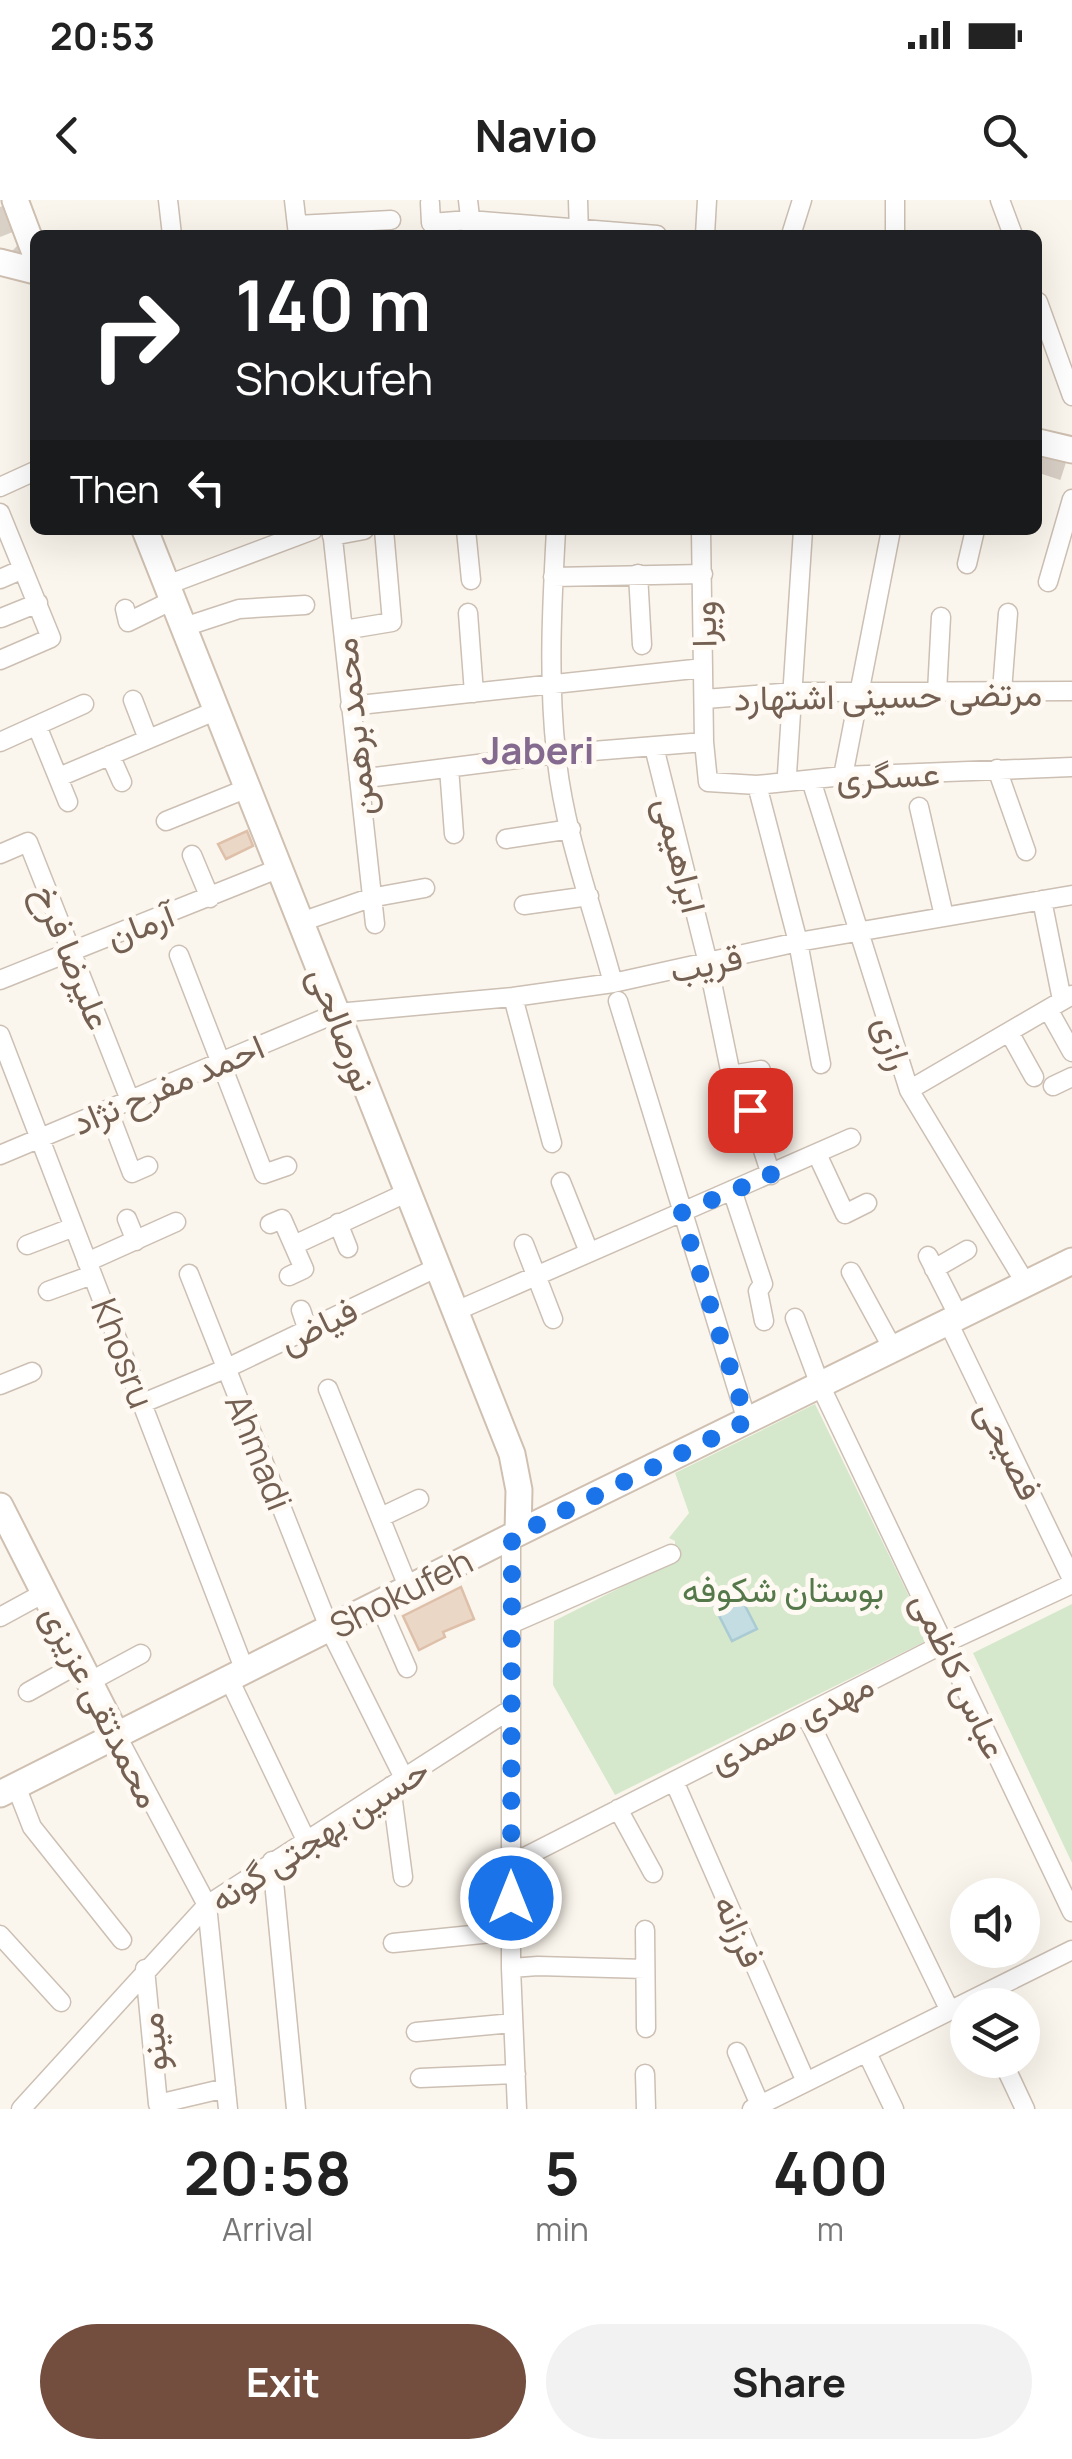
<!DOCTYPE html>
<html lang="en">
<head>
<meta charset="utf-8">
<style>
	body { margin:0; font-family:Manrope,Vazirmatn,sans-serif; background:#f2f2f2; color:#222; height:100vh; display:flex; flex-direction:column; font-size:38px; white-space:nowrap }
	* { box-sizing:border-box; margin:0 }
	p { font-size:32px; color:#767676 }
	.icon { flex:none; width:55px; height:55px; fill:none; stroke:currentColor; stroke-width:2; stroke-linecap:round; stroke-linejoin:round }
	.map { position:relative; height:1909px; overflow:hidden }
	.drawer { display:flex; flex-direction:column; background:#fff; flex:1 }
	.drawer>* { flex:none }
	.top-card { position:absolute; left:30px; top:30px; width:1012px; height:305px; border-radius:15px; box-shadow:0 10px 40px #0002; background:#202124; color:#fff; overflow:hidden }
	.buttons { position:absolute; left:950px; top:1678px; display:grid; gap:20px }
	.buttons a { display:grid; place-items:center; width:90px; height:90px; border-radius:50%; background:#fff; box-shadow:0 10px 40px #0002; font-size:50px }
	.pin { position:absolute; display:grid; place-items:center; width:85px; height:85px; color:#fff; margin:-42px; border-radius:20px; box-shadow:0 5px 15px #0006 }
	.me { position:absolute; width:110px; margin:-55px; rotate:0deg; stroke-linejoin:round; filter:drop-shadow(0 0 8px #0008) }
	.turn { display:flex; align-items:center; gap:35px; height:210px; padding:0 40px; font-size:45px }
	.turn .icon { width:130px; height:130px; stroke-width:2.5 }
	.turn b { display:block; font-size:70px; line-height:85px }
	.then { display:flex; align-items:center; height:95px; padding:0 40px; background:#0003; gap:20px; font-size:38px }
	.eta { display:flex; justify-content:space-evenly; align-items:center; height:170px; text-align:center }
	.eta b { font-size:60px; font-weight:700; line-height:70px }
	.action { display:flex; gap:20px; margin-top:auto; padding:20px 40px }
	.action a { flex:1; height:115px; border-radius:60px; background:#734d3e; color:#fff; font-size:40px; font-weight:700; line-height:115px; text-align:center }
	.action a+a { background:#f2f2f2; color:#222 }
	.status { display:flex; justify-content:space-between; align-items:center; height:70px; padding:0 50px; background:#fff; direction:ltr }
	.status svg { height:28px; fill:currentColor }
	header { display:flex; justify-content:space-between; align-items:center; height:130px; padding:0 40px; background:#fff; font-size:45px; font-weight:700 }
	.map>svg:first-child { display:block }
	.green { fill:#d6e8cc }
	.water { fill:#c3dde3; stroke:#aacbd4; stroke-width:2.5 }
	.building { fill:#ebd7c6; stroke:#dec0aa; stroke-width:2.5 }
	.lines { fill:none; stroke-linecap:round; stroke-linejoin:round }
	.primary-tunnel { stroke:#d9d0c6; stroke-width:28; stroke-dasharray:28 14; stroke-linecap:butt }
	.street-casing { stroke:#ccbfb3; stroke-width:21 }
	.secondary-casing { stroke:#cfc0b1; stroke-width:29 }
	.street { stroke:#fff; stroke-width:18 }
	.secondary { stroke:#fff; stroke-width:25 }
	.route { stroke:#1a73e8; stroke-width:18; stroke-dasharray:0 32.4 }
	.labels { text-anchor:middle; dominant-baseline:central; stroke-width:10; stroke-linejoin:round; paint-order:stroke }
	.street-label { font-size:35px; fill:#746052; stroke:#fefaf3 }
	.park-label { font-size:35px; fill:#55784b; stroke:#fefaf3 }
	.neighbourhood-label { font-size:38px; font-weight:bold; fill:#856a8f; stroke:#fefaf3 }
</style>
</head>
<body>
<div class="status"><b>20:53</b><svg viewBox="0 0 49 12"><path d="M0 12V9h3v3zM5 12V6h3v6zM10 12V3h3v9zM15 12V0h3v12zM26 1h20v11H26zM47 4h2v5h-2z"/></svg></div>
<header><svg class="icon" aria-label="back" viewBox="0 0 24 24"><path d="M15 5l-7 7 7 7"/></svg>Navio<svg class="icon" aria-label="search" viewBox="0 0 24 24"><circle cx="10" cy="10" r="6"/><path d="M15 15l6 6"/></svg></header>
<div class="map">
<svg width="1072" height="1909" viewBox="0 0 1072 1909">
	<rect width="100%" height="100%" fill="#fbf6ed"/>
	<!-- green -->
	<path class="green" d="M 815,1204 L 930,1439 L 615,1595 L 553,1485 L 554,1421 L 675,1360 L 675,1341 L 669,1338 L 689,1313 L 675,1273 Z
		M 1072,1404 L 1072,1663 L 973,1453 Z"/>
	<!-- water -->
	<path class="water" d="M 737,1390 L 757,1429 L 732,1441 L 712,1402 Z"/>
	<!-- building -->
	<path class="building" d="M 247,631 L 253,646 L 226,659 L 218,644 Z
		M 461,1387 L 474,1419 L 443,1432 L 445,1437 L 419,1450 L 403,1416 Z"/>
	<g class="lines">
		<!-- primary-tunnel -->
		<path class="primary-tunnel" d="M 0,7 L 11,35 L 35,58
			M 1038,258 L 1072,269"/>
		<!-- street casing -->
		<g class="street-casing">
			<path id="street" d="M 168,0 L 172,35
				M 294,0 L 298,35
				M 468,0 L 472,35
				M 578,0 L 579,35
				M 895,0 L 895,35
				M 1000,0 L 1013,35
				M 430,3 L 431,23 L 469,20 L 657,35
				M 297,25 L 391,20
				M 705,35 L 707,0
				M 791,35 L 802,0
				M 1038,102 L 1072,196
				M 0,287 L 35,271
				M 0,313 L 51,438 L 0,460
				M 332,330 L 375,724
				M 466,330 L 471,380
				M 556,330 C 552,403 548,479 556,552 C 563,630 593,708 613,783
				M 701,330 L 704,542 L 708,582 L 757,585 L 843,576 L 1072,567
				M 332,336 L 364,330
				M 967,364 L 975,330
				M 638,374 L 642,445
				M 553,377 L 703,374
				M 0,379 L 23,369
				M 1048,382 L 1072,299
				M 167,385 L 313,330
				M 125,409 L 128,422 L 173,400
				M 468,413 L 474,493
				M 1,418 L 38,403
				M 184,427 L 239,409 L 305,405
				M 344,430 L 392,422 L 384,330
				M 1002,491 L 1008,413
				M 937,492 L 941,417
				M 705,499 L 794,492 L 1072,491
				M 133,500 L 148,539
				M 350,506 L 703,468
				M 37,526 L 68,602
				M 0,542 L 84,504
				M 654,547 L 708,763 L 731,875 L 761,870
				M 110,555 L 122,582
				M 449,568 L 454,634
				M 997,569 L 1026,651
				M 787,574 L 803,330
				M 843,576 L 891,330
				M 59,577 L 215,511
				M 359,579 L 556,554 L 704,542
				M 811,580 L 909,890 L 1026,1084
				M 757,585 L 798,742 L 821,864
				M 919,607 L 944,716
				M 166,621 L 248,588
				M 506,639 L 571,629
				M 0,654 L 28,642 L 130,900
				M 192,655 L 210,698
				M 1042,700 L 1062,800
				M 524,705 L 589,696
				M 301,722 L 370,698 L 425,688
				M 179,755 L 264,974 L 287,966
				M 0,780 L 280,668
				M 513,797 L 552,943
				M 618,801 L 747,1221
				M 1048,809 L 1072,852
				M 1009,832 L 1034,877
				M 0,835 L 245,1471
				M 1053,886 L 1072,877
				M 909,890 L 1072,795
				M 108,910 L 132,973 L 148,966
				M 750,910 L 771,975
				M 817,954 L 845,1014 L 867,1003
				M 0,955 L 337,813 L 513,797 L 613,783 L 798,742 L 1072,695
				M 561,982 L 589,1052
				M 732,990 L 763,1084 L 758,1091 L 764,1121
				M 127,1019 L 136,1041
				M 338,1023 L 348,1048
				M 270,1024 L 282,1019 L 304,1069 L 289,1076
				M 524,1044 L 553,1119
				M 27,1045 L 74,1027
				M 294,1045 L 406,993
				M 928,1056 L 959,1117
				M 87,1062 L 176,1022
				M 934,1069 L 967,1050
				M 851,1072 L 893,1149
				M 189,1074 L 330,1430 L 404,1578
				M 48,1091 L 92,1075
				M 301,1110 L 308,1131
				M 456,1111 L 851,938
				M 795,1118 L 820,1185 L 1072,1712
				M 948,1122 L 1072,1379
				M 0,1185 L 32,1172
				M 328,1189 L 409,1389
				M 143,1203 L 225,1169 L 436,1068
				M 381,1317 L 419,1299
				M 511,1337 L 511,1768 L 517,1909
				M 379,1404 L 407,1468
				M 0,1417 L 44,1393
				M 511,1424 L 671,1354
				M 229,1479 L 306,1640
				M 89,1482 L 141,1454
				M 28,1492 L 80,1463
				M 806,1515 L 950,1811
				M 117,1536 L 207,1705 L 228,1909
				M 674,1581 L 806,1882
				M 16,1586 L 32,1627 L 122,1740
				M 391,1586 L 403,1677
				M 618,1609 L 653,1673
				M 272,1661 L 296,1909
				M 511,1664 L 945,1443 L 1072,1384
				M 645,1730 L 646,1828
				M 0,1735 L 61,1802
				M 393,1743 L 511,1731
				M 511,1768 L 538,1766 L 645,1769
				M 145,1769 L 158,1904 L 226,1888
				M 416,1832 L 513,1823
				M 737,1852 L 760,1905
				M 867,1853 L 894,1909
				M 1002,1860 L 1025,1909
				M 645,1874 L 646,1909
				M 420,1878 L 516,1874
				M 21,1909 L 207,1705 L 511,1509
				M 752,1909 L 1072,1750"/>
		</g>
		<!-- secondary casing -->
		<g class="secondary-casing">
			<path id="secondary" d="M 15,0 L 35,53
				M 0,62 L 35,71
				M 1038,242 L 1072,250
				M 145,330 L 512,1254 L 519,1290 L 518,1333
				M 0,1306 L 117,1536
				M 0,1594 L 518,1333 L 1072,1061"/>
		</g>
		<!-- street -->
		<use href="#street" class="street"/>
		<!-- secondary -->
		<use href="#secondary" class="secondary"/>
	</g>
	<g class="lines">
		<!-- route -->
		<path class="route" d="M 511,1698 L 512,1337 L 747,1221 L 681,1013 L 771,975 L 750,910"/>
	</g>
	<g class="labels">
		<!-- street labels -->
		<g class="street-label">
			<text transform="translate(703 424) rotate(-91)">ویرا</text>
			<text transform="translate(888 495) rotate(-1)">مرتضی حسینی اشتهارد</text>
			<text transform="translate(353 527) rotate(-96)">محمد برهمن</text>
			<text transform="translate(888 575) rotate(-3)">عسگری</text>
			<text transform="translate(681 655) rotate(76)">ابراهیمی</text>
			<text transform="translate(140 725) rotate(-21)">آرمان</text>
			<text transform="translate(73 757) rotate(68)">علیرضا فرخ</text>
			<text transform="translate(706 763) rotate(-12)">قریب</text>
			<text transform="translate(343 829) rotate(69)">نورصالحی</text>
			<text transform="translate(894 843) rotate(73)">رازی</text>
			<text transform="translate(168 884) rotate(-23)">احمد مفرح نژاد</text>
			<text transform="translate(318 1125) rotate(-26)">فیاض</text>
			<text transform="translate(123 1153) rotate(69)">Khosru</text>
			<text transform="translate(1010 1250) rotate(64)">فصیحی</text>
			<text transform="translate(259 1252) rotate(68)">Ahmadi</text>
			<text transform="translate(401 1393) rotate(-27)">Shokufeh</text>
			<text transform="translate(960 1475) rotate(65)">عباس کاظمی</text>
			<text transform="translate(102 1506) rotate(63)">محمدتقی عزیزی</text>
			<text transform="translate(791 1522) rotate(-27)">مهدی صمدی</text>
			<text transform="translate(319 1634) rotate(-33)">حسین بهجتی گونه</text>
			<text transform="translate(740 1731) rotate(66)">فرزانه</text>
			<text transform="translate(152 1842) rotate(-95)">مینو</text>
		</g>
		<!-- park labels -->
		<g class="park-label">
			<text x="783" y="1389">بوستان شکوفه</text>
		</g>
		<!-- neighbourhood labels -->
		<g class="neighbourhood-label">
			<text x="538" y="549">Jaberi</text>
		</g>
	</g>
</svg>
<div class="buttons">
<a><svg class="icon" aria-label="sound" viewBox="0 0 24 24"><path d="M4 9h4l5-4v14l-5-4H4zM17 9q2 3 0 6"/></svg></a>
<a><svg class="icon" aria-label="layers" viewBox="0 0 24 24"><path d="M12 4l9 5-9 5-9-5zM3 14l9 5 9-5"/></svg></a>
</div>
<div class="pin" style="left:750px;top:910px;background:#d93025"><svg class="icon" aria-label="arrive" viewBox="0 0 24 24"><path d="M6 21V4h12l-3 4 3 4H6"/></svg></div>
<svg class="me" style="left:511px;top:1698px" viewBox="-20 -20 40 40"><circle r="17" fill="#1a73e8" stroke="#fff" stroke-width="3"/><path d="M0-11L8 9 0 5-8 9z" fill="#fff"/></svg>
<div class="top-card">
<div class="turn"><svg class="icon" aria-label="right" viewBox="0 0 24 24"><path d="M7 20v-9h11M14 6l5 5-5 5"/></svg><div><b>140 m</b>Shokufeh</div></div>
<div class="then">Then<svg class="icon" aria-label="left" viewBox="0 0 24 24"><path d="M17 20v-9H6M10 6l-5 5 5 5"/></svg></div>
</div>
</div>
<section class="drawer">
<div class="eta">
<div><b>20:58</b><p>Arrival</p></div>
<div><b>5</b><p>min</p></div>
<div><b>400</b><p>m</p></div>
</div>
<div class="action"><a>Exit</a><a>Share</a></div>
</section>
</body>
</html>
